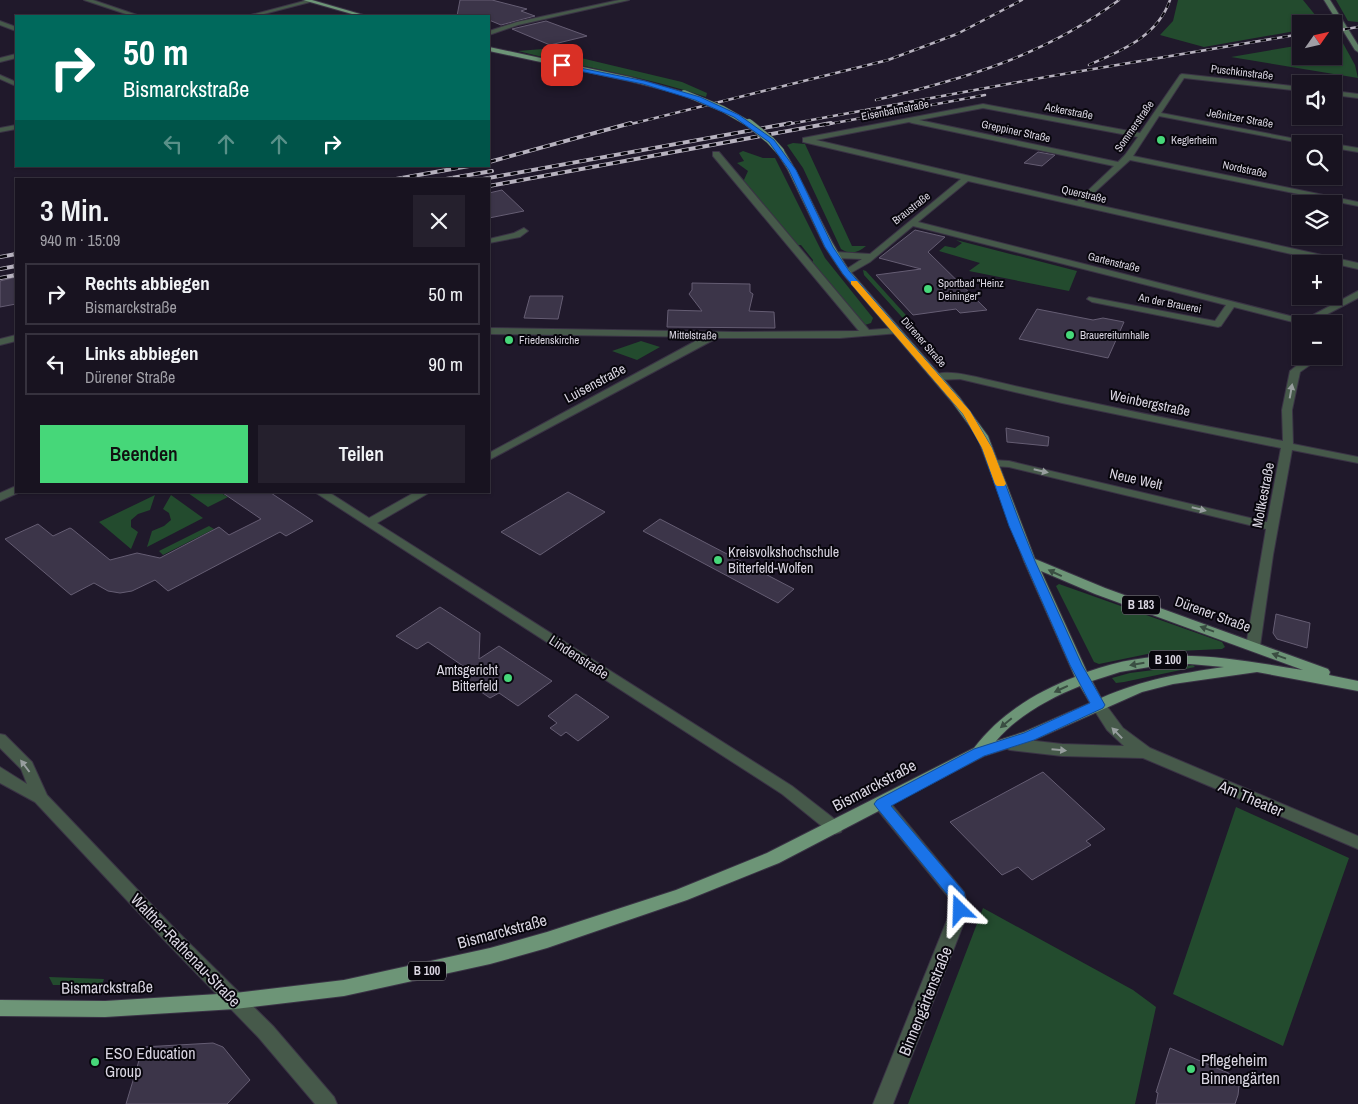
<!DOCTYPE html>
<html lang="de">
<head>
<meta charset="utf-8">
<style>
	body { margin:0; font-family:"Archivo Narrow",sans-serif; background:#25202d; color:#f1f3f6; height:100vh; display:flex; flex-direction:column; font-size:19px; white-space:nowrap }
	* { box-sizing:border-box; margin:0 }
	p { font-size:16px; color:#9f9ea5 }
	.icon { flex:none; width:28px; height:28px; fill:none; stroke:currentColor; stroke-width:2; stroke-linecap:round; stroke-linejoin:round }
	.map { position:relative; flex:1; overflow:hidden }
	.panel { position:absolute; left:15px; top:178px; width:475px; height:315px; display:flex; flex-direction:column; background:#181320; border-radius:0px; box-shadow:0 1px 4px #0004,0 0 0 1px #36323e }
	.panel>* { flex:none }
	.guide { position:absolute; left:15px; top:15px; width:475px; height:152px; border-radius:0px; box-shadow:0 1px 4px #0004,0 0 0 1px #36323e; background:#00695c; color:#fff; overflow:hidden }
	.needle { width:32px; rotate:56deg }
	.controls { position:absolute; left:1292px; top:15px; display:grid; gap:10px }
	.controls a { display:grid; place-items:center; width:50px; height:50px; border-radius:0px; background:#181320; box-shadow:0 1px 4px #0004,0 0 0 1px #36323e; font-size:25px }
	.pin { position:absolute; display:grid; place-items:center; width:42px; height:42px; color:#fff; margin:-21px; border-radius:10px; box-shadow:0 2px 8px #0006 }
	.me { position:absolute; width:55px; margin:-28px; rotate:338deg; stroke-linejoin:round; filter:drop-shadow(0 0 4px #0008) }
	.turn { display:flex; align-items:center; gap:18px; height:105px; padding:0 25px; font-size:22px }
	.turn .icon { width:65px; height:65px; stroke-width:2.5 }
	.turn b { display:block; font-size:35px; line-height:42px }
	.lanes { display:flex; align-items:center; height:48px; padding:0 25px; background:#0003; justify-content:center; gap:25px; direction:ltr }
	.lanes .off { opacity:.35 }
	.round { display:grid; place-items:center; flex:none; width:52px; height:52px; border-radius:0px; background:#25202d }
	.headline { display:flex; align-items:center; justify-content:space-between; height:85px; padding:0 25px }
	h1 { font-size:30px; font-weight:600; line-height:38px }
	.primary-button { display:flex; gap:10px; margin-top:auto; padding:10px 25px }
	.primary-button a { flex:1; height:58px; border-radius:0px; background:#46d779; color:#111; font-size:20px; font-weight:600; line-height:58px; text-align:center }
	.primary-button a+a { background:#25202d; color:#f1f3f6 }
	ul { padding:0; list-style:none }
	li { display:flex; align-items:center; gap:15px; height:62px; margin:0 10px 8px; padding:0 15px; border:2px solid #36323e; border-radius:0px }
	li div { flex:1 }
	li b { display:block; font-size:19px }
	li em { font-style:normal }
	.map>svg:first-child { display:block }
	.green { fill:#234b2e }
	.building { fill:#3c3549; stroke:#655d73 }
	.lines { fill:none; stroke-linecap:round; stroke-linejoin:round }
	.street-casing { stroke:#3a3345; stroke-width:2 }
	.secondary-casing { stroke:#3a3345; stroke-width:2 }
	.primary-casing { stroke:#3a3345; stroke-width:2 }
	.street { fill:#46594a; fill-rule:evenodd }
	.secondary { fill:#5c7b63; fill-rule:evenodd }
	.primary { fill:#6d9577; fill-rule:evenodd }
	.rail-far1-casing { stroke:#b7b2bf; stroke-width:2.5 }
	.rail-casing { stroke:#b7b2bf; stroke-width:4 }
	.rail-far1 { stroke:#08060d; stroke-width:2; stroke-dasharray:5.5; stroke-linecap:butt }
	.rail { stroke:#08060d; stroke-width:2.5; stroke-dasharray:7; stroke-linecap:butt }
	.primary-bridge-far1-casing { stroke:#3a3345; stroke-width:7; stroke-linecap:butt }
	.primary-bridge-casing { stroke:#3a3345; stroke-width:9; stroke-linecap:butt }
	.primary-bridge-far1 { stroke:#6d9577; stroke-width:6 }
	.primary-bridge { stroke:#6d9577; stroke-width:8 }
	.oneway { fill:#979e9e }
	.oneway2 { fill:#3a4e42 }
	.route { fill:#1a73e8; stroke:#114b97 }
	.slow { fill:#f59e0b }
	.poi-dot { fill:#46d779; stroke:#08060d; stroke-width:2 }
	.labels { text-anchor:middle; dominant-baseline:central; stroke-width:4; stroke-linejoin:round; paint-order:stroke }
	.far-street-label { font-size:11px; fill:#dad6e2; stroke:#08060d }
	.far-poi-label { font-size:11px; fill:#dad6e2; stroke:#08060d; text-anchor:start }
	.shield { fill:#08060d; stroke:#9b98a2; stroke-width:1 }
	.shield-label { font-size:12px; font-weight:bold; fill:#dad6e2 }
	.street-label { font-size:14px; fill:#dad6e2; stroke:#08060d }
	.poi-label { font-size:14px; fill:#dad6e2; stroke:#08060d; text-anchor:start }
	.near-street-label { font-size:16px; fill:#dad6e2; stroke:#08060d }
	.near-poi-label { font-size:16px; fill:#dad6e2; stroke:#08060d; text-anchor:start }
</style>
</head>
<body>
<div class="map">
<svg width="1358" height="1104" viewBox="0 0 1358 1104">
	<rect width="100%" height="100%" fill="#20192b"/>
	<!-- green -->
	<path class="green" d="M 1178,0 L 1303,0 L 1316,16 L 1317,22 L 1301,24 L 1301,28 L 1299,29 L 1301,30 L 1204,47 L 1160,35 L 1173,21 Z
		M 1336,0 L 1358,0 L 1358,22 L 1348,21 Z
		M 1339,36 L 1355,65 L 1358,78 L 1231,57 L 1301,45 L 1301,56 L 1334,56 L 1334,39 Z
		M 543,49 L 682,82 L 707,93 L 706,97 C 645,76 580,67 518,51 Z
		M 793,143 L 805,144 L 852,246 L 866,246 C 858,253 850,255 841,249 L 803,168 L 787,145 Z
		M 743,151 L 763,158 L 775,158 L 825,258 L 873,318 L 871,323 L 865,325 L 812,264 L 813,260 L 801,245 L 795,245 L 743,182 L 748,171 L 737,163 L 744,161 L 739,153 Z
		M 956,240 L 1077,271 L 1069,291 L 969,271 L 980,263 L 939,251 L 945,246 L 955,248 L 962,243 Z
		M 863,270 L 866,271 L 914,324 L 909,325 L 864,275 Z
		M 641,341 L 660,347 L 637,360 L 612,351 Z
		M 192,491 L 195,493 C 206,488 219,491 228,497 L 208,507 L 188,493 Z
		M 155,495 L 150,510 L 138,514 L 131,520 L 131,527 L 138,532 L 131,549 L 99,522 Z
		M 171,495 L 203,518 L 147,547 L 152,531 L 164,526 L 171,520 L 169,513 L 163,509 Z
		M 209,526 L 214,529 L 163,555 L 159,551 Z
		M 1059,584 L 1222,642 L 1225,647 L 1222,649 L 1157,652 L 1099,664 L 1094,662 L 1056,586 Z
		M 1193,665 L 1195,667 L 1124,682 L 1116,683 L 1112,678 L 1130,673 Z
		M 1236,807 L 1349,858 L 1283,1046 L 1173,994 Z
		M 983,908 L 1133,990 L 1156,1007 L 1135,1104 L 908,1104 Z
		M 49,977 L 104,979 L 102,985 L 53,985 Z"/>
	<!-- building -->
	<path class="building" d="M 460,0 L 492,0 L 527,9 L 521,11 L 535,16 L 501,25 L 489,20 L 489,16 L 457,16 Z
		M 546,21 L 587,36 L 550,45 L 512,29 Z
		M 1038,152 L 1055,155 L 1042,166 L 1024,163 Z
		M 502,190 L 524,211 L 489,218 L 489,193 Z
		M 915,230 L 945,237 L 928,252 L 987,310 L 960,313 L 956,309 L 913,315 L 876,275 L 921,269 L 879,258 Z
		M 16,277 L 16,304 L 0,307 L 0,281 Z
		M 692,283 L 750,284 L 750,292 L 753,294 L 749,311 L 774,312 L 775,328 L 667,327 L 668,310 L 702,311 L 689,294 L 692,290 Z
		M 530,296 L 563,296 L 558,319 L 524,318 Z
		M 1037,309 L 1093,320 L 1103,318 L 1124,322 L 1108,358 L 1019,339 Z
		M 1006,428 L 1049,437 L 1048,446 L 1007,442 Z
		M 220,491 L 268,491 L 313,521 L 286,536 L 280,532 L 168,591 L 155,580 L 132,591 L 120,593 L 108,591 L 94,583 L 71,595 L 5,539 L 38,524 L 53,536 L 70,528 L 72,529 L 110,560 L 137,553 L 160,558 L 219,527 L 229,535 L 261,519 Z
		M 568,492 L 605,512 L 540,555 L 501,532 Z
		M 660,519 L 794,589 L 778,603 L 643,531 Z
		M 440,607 L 480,633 L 479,659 L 499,646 L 552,681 L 518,706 L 499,693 L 490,698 L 465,681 L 473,675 L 464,669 L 466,668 L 428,642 L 417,649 L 396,636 Z
		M 1276,614 L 1310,623 L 1307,648 L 1277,639 L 1273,633 Z
		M 576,694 L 609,717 L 578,741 L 566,732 L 561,736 L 550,728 L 557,723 L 548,716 Z
		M 1043,772 L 1105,829 L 1086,841 L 1091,845 L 1032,880 L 1018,867 L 1002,875 L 950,822 Z
		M 213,1043 L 223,1047 L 250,1080 L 227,1104 L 126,1104 L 143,1047 Z
		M 1170,1048 L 1240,1078 L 1238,1095 L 1235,1104 L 1156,1104 L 1158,1093 L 1156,1092 Z"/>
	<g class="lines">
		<!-- street casing -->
		<g class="street-casing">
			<path id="street" d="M 84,0 L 93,0 L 140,16 L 132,16 Z
				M 308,0 L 314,1 L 256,16 L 247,16 Z
				M 619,0 L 629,0 L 518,25 L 489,35 L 489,31 L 517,22 Z
				M 0,21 L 16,27 L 16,31 L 0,25 Z
				M 16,54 L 16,58 L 0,62 L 0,58 Z
				M 1182,74 L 1301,87 L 1301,91 L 1184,78 L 1161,113 L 1322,144 L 1306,144 L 1159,116 L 1133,156 L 1358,202 L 1358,206 L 1130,160 L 1084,202 L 1358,263 L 1358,269 L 968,181 L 918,222 L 1310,321 L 1313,315 L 1358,291 L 1358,298 L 1320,318 L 1319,324 L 1301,324 L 1234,307 L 1221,326 L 1218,327 L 1092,302 L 1087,299 L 1089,297 L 1215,321 L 1226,305 L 913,226 L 870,262 L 849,274 L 846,275 L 842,272 L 862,259 L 835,258 L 831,255 L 835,252 L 870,254 L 961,179 L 803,142 L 803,138 L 983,104 L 1140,133 L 1180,75 ZM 983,108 L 1138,137 L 1125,155 L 1118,162 L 919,120 ZM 909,122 L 912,123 L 1114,166 L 1077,201 L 816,140 Z
				M 0,75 L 16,82 L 16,86 L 0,79 Z
				M 1334,91 L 1358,94 L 1358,98 L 1334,95 Z
				M 16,125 L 16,129 L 0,132 L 0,128 Z
				M 1334,144 L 1358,148 L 1358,152 L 1334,148 Z
				M 713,152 L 719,152 L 869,330 L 896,328 L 901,331 L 899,333 L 840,338 L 717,338 L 489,460 L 489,453 L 703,337 L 489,334 L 489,328 L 735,332 L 859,331 L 713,156 Z
				M 524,228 L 528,231 L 520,237 L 489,243 L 489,239 L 514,233 Z
				M 16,335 L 16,341 L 0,345 L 0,339 Z
				M 1302,356 L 1312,356 L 1310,365 L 1300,372 L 1292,410 L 1293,444 L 1358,457 L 1358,463 L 1292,450 L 1273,555 L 1260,646 L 1258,649 L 1248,649 L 1246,646 L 1266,529 L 1009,467 L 993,466 L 987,463 L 993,460 L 1009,461 L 1267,522 L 1281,448 L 1062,403 L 960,379 L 936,380 L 931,377 C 942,367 976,377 989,380 C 1087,403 1185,422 1283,441 L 1282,410 L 1290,371 L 1301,362 Z
				M 16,486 L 16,491 L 20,492 L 0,501 L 0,493 Z
				M 313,491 L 327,491 L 369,518 L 417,491 L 432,491 L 377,523 L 792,786 L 841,824 L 843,828 L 841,832 L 835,834 L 829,832 L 782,794 Z
				M 1098,700 L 1103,701 L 1123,728 L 1150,748 L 1358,836 L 1358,849 L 1143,758 L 1062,756 L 1010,750 L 1005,748 L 1003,744 L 1005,740 L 1010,738 L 1062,744 L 1124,746 L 1107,730 L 1091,705 L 1093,701 Z
				M 0,734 L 5,735 L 32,762 L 47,795 L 177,931 L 273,1026 L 334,1097 L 337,1104 L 315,1104 L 259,1038 L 165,941 L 35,802 L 0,783 L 0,767 L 27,784 L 21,769 L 0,748 Z
				M 882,798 L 888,800 L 964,892 L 969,910 L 893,1104 L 873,1104 L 951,910 L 950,899 L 876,808 L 874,804 L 876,800 Z"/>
		</g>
		<!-- secondary casing -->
		<g class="secondary-casing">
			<path id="secondary" d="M 1324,0 L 1330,0 L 1358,45 L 1358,52 L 1355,50 Z"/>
		</g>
		<!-- primary casing -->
		<g class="primary-casing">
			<path id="primary" d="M 303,0 L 312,0 L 367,16 L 359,16 Z
				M 489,47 L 630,77 L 687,93 L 684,95 L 629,81 L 489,51 Z
				M 777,149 L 783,149 C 808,188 823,232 849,270 L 960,398 L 988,436 L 1035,559 L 1105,588 L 1328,669 L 1330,672 L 1329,675 L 1358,681 L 1358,691 L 1257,672 L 1173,684 L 1142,692 L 1034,740 L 984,756 L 779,863 L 687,900 L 547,948 L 490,964 L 344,996 L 235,1009 L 105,1017 L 0,1016 L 0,1000 L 105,1001 L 235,993 L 344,980 L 490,948 L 547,932 L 676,890 L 767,853 L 974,748 C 1000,714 1036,692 1075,677 L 1024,561 L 977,436 L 952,402 L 843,274 L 825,247 L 788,170 L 776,151 ZM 1041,571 L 1095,594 L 1303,670 C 1227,658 1163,644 1087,672 ZM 1167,664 L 1190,664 L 1224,667 C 1177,674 1145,679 1101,698 L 1092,681 L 1120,672 ZM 1080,686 L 1090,703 L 1024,732 L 996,741 C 1017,716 1050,698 1080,686 Z"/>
		</g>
		<!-- street -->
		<use href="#street" class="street"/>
		<!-- secondary -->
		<use href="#secondary" class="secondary"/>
		<!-- primary -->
		<use href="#primary" class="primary"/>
		<!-- rail-far1 casing -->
		<g class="rail-far1-casing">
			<path id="rail-far1" d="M 1334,31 L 1358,27
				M 1089,65 C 1122,50 1157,37 1170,0
				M 876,100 C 965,79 1045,55 1119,0
				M 627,125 L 888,60 L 957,34 L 1022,0
				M 784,125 L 1046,77 L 1301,34
				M 824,125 L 985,95"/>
		</g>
		<!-- rail casing -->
		<g class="rail-casing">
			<path id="rail" d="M 489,162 L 631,123
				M 396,179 L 469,166
				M 446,179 L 492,171
				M 483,179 L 791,123
				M 489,186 L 831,123
				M 0,257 L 16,254
				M 0,269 L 16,266
				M 0,278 L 16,275"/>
		</g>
		<!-- rail-far1 -->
		<use href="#rail-far1" class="rail-far1"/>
		<!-- rail -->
		<use href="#rail" class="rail"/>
		<!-- primary-bridge-far1 casing -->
		<g class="primary-bridge-far1-casing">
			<path id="primary-bridge-far1" d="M 684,93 L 723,109 L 751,125"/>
		</g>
		<!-- primary-bridge casing -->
		<g class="primary-bridge-casing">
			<path id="primary-bridge" d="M 749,123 L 770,140 L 780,151"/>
		</g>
		<!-- primary-bridge-far1 -->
		<use href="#primary-bridge-far1" class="primary-bridge-far1"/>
		<!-- primary-bridge -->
		<use href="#primary-bridge" class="primary-bridge"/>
	</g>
	<!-- one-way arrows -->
	<defs><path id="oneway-solid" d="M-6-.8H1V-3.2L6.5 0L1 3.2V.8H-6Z" transform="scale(1.25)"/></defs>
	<g class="oneway">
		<use href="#oneway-solid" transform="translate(1291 391) rotate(-80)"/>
		<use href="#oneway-solid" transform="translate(1041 471) rotate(13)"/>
		<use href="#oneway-solid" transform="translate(1199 509) rotate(14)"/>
		<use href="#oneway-solid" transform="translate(1117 733) rotate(-134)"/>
		<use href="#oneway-solid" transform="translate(1059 750) rotate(5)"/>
		<use href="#oneway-solid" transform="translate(25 766) rotate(-127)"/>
	</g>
	<g class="oneway2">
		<use href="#oneway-solid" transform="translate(1055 573) rotate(-155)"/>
		<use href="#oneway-solid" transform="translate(1207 629) rotate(-160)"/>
		<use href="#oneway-solid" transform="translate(1279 656) rotate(-160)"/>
		<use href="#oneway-solid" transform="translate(1137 664) rotate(170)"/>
		<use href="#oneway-solid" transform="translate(1061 689) rotate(155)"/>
		<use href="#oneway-solid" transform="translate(1006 723) rotate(140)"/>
	</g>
	<!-- route -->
	<path class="route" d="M 560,64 L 645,81 L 700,97 L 739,115 L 774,140 L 796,170 L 833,247 L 849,271 L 970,411 L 992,448 L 1021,526 L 1035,561 L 1082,665 L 1105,705 L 1103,708 L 1034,740 L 984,756 L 891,806 L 964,892 L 968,910 L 965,914 L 960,916 L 955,914 L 951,899 L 877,808 L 874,804 L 877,800 L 974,749 L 1024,733 L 1090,703 L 1070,665 L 1009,526 L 982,448 L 963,414 L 843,274 L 825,247 L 789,170 L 769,142 L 734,117 L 695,100 L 643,84 L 560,67 Z"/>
	<!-- slow -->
	<path class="slow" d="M 851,281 L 857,281 L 970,411 L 992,448 L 1006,484 L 1004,486 L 997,486 L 995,484 L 982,448 L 963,414 L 851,284 Z"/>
	<!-- markers -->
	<g class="poi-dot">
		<circle cx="1161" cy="140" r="5"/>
		<circle cx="928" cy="289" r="5"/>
		<circle cx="1070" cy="335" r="5"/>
		<circle cx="509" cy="340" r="5"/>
		<circle cx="718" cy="560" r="5"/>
		<circle cx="508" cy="678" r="5"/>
		<circle cx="95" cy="1062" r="5"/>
		<circle cx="1191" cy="1069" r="5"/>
	</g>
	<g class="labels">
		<!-- far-street labels -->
		<g class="far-street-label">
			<text transform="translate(1242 72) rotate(7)">Puschkinstraße</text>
			<text transform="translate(895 110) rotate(-11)">Eisenbahnstraße</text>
			<text transform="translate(1069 111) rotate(11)">Ackerstraße</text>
			<text transform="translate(1240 118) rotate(10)">Jeßnitzer Straße</text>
			<text transform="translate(1134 126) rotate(-55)">Sommerstraße</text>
			<text transform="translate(1016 131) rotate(12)">Greppiner Straße</text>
			<text transform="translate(1245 169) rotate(12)">Nordstraße</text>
			<text transform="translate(1084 194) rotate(13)">Querstraße</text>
			<text transform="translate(911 208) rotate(-38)">Braustraße</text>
			<text transform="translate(1114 262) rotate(14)">Gartenstraße</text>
			<text transform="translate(1170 303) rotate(11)">An der Brauerei</text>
			<text transform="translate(693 335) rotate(1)">Mittelstraße</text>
			<text transform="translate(924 342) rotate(49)">Dürener Straße</text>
		</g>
		<!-- far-poi labels -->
		<g class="far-poi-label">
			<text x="1171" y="140">Keglerheim</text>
			<text x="938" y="283">Sportbad "Heinz<tspan x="938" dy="13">Deininger"</tspan></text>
			<text x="1080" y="335">Brauereiturnhalle</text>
			<text x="519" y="340">Friedenskirche</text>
		</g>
		<!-- shield labels -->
		<g class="shield">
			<rect x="1122" y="595.5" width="38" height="19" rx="4"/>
			<rect x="1149" y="650.5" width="38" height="19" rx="4"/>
			<rect x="408" y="961.5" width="38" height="19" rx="4"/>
		</g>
		<g class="shield-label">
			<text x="1141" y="605">B 183</text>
			<text x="1168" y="660">B 100</text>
			<text x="427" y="971">B 100</text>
		</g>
		<!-- street labels -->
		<g class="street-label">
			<text transform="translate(595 383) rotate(-28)">Luisenstraße</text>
			<text transform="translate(1150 403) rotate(12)">Weinbergstraße</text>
			<text transform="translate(1136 479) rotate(13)">Neue Welt</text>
			<text transform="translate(1263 495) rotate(-79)">Moltkestraße</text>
			<text transform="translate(1213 614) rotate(20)">Dürener Straße</text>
			<text transform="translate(579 657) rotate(33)">Lindenstraße</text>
		</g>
		<!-- poi labels -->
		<g class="poi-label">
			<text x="728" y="552">Kreisvolkshochschule<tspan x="728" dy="16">Bitterfeld-Wolfen</tspan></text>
			<text x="498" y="670" text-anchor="end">Amtsgericht<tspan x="498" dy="16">Bitterfeld</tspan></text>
		</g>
		<!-- near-street labels -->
		<g class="near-street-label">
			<text transform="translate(874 785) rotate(-28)">Bismarckstraße</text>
			<text transform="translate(1251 798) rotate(23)">Am Theater</text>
			<text transform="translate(502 931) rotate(-15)">Bismarckstraße</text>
			<text transform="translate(186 950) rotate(46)">Walther-Rathenau-Straße</text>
			<text transform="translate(107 987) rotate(-1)">Bismarckstraße</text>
			<text transform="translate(925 1001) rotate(-68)">Binnengärtenstraße</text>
		</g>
		<!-- near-poi labels -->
		<g class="near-poi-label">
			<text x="105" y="1053">ESO Education<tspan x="105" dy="18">Group</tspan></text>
			<text x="1201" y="1060">Pflegeheim<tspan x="1201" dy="18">Binnengärten</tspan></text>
		</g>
	</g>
</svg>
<div class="controls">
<a><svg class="needle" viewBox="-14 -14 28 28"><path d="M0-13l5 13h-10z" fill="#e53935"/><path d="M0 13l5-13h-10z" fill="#9f9ea5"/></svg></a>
<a><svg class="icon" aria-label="sound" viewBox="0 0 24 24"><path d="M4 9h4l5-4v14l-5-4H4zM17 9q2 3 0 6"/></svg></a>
<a><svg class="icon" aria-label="search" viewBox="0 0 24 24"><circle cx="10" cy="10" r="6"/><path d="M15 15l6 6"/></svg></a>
<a><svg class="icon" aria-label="layers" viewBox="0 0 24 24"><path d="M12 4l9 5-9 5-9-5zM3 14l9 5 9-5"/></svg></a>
<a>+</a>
<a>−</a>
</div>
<div class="pin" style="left:562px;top:65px;background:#d93025"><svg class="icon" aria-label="arrive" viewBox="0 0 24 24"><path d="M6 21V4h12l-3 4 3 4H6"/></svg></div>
<svg class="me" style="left:960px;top:910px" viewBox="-20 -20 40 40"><path d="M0-17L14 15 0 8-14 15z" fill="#1a73e8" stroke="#fff" stroke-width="4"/></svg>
<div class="guide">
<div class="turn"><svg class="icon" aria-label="right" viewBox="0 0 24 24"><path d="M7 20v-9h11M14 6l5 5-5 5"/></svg><div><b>50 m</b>Bismarckstraße</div></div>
<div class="lanes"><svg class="icon off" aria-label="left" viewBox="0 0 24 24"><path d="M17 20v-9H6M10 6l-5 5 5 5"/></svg><svg class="icon off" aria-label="ahead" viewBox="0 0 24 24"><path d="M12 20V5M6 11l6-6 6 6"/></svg><svg class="icon off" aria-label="ahead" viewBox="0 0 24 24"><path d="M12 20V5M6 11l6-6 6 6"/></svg><svg class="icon" aria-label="right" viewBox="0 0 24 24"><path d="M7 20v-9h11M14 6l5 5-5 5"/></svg></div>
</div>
<section class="panel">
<div class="headline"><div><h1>3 Min.</h1><p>940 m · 15:09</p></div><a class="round"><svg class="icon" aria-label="close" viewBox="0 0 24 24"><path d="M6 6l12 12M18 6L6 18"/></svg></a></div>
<ul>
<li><svg class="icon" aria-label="right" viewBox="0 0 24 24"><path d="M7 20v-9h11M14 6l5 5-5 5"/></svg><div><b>Rechts abbiegen</b><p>Bismarckstraße</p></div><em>50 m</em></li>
<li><svg class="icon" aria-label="left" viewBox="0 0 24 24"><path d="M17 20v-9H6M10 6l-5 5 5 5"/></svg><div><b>Links abbiegen</b><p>Dürener Straße</p></div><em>90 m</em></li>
</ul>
<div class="primary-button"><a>Beenden</a><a>Teilen</a></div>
</section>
</div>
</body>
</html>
